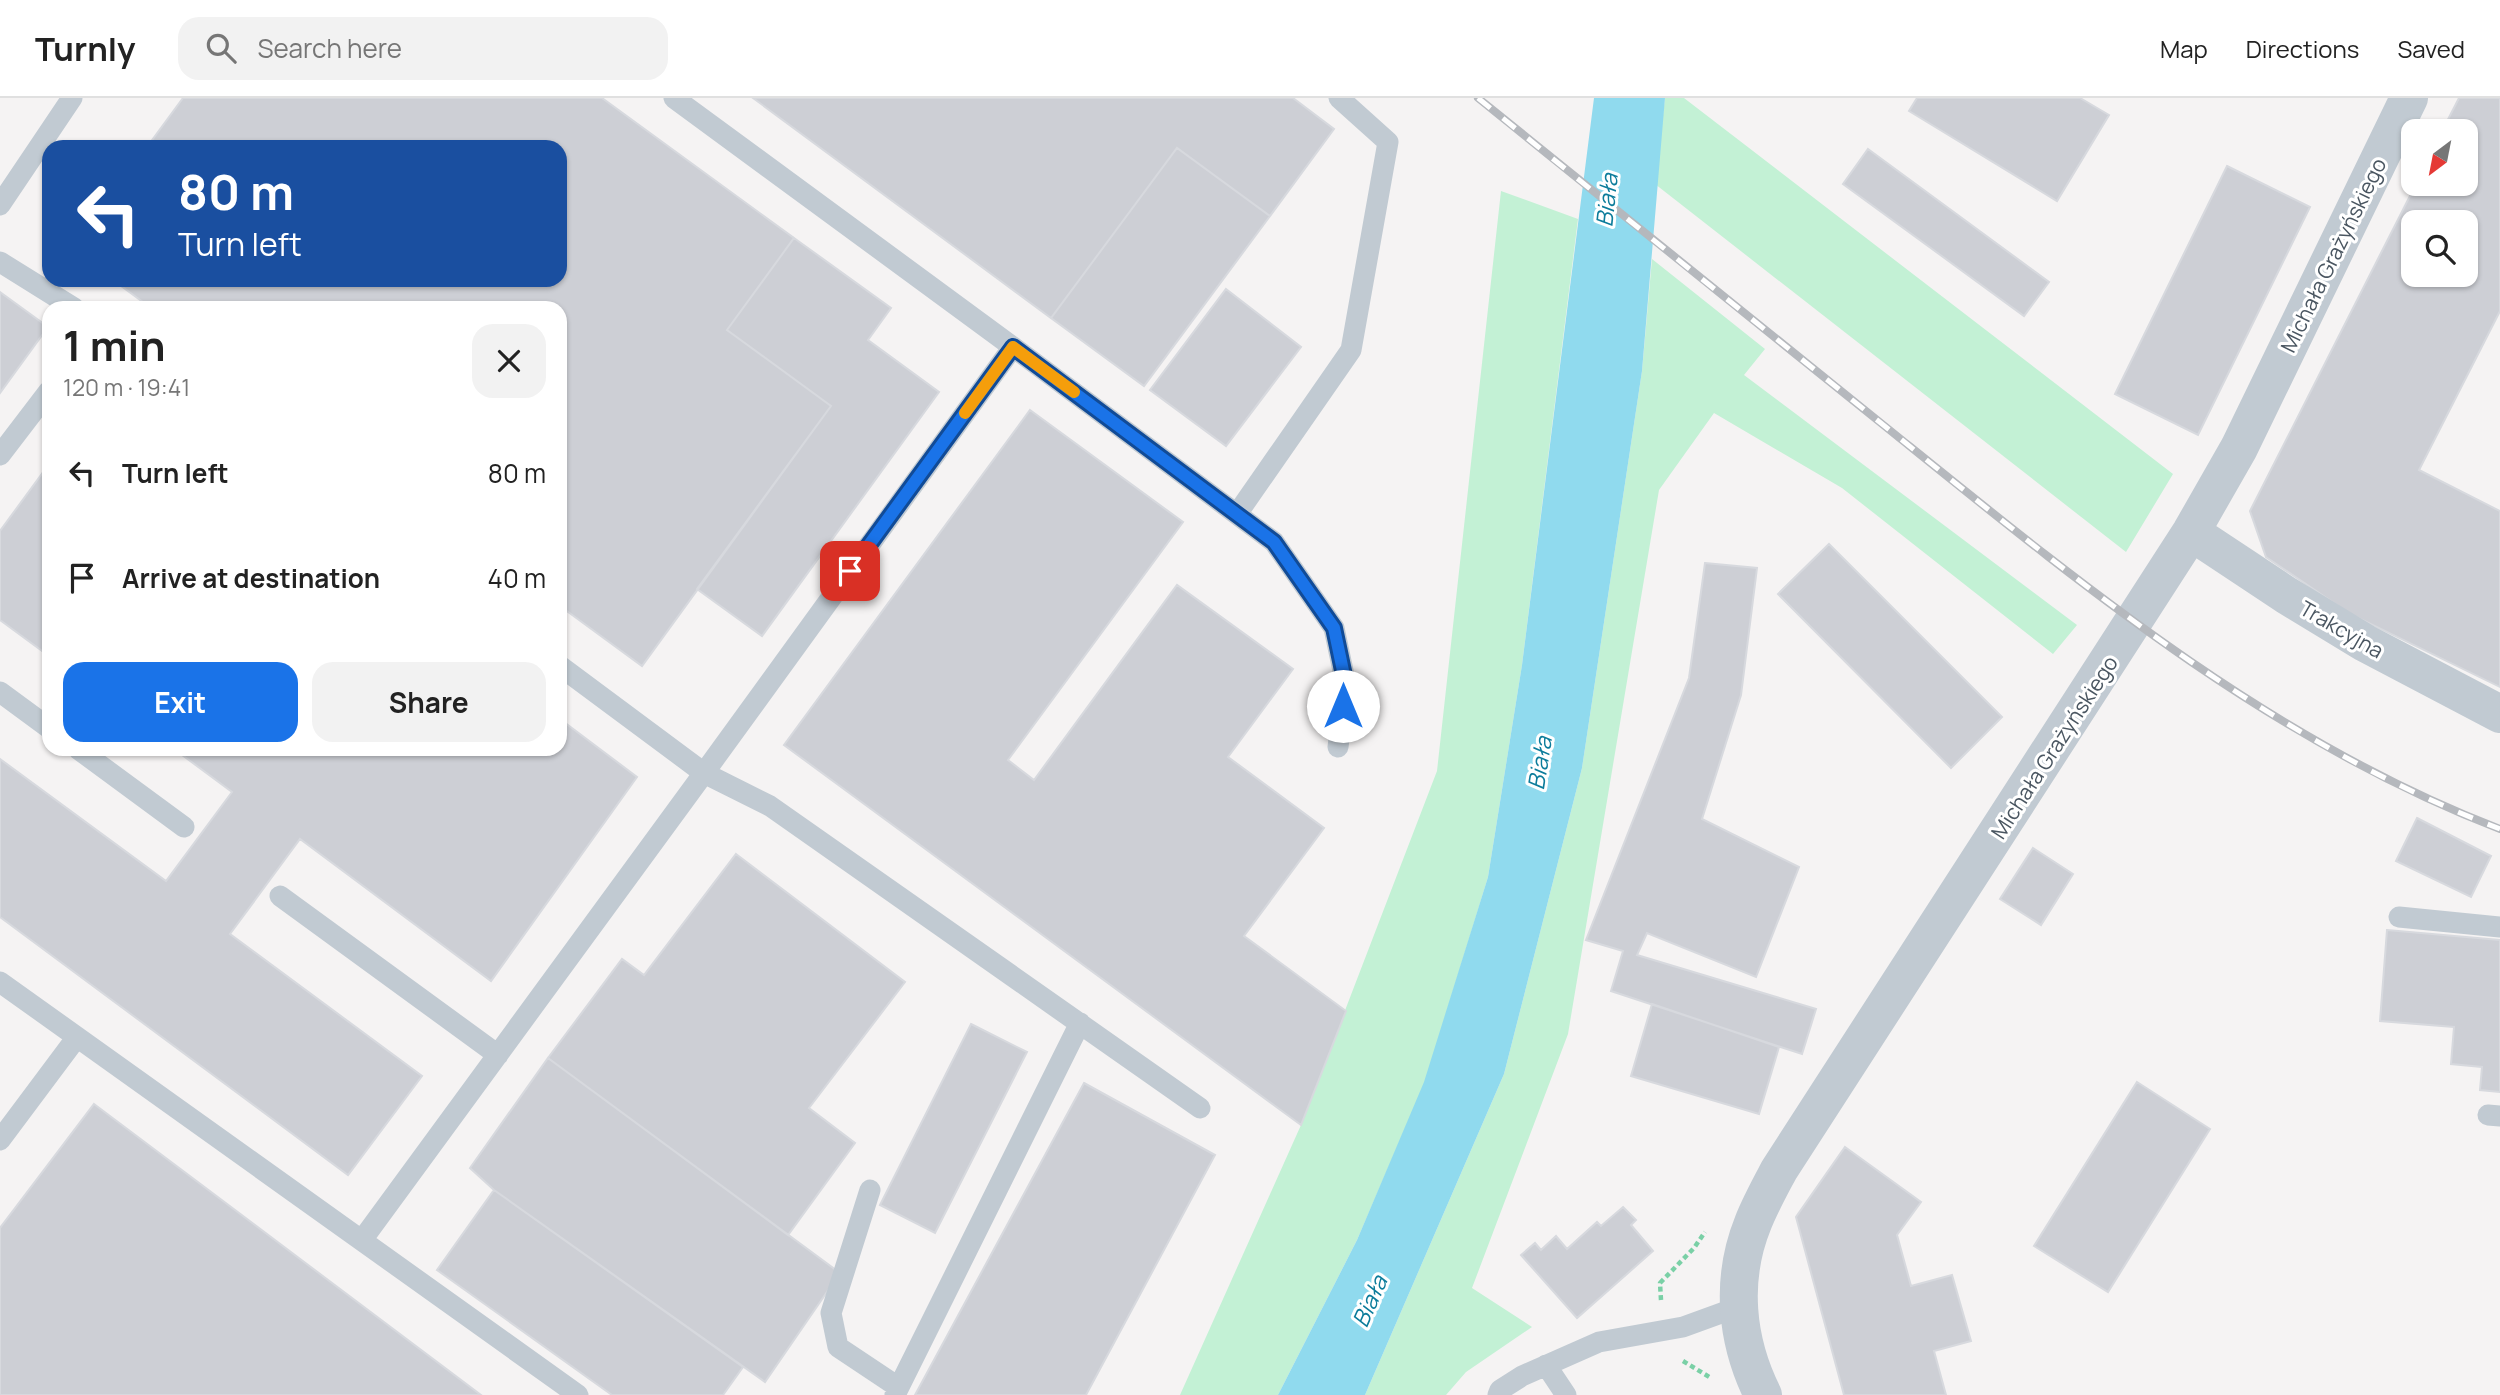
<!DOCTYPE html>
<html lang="en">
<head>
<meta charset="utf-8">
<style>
	body { margin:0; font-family:Manrope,sans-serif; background:#f2f2f2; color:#222; height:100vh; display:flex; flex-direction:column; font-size:26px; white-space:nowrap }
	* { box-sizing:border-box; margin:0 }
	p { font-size:23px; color:#767676 }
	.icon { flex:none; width:38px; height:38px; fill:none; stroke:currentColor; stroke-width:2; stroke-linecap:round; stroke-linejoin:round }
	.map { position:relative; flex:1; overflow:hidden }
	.side { position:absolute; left:42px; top:203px; width:525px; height:455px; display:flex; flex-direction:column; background:#fff; border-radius:21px; box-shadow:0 2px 5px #0004 }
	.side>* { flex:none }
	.banner { position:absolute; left:42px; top:42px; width:525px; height:147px; border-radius:21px; box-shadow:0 2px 5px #0004; background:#1a4fa0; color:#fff; overflow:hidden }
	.needle { width:46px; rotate:212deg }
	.buttons { position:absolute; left:2401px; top:21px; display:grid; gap:14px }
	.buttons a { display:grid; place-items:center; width:77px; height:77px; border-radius:14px; background:#fff; box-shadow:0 2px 5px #0004; font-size:35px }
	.pin { position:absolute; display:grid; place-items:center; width:60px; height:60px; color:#fff; margin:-30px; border-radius:14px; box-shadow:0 4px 10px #0006 }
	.me { position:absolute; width:77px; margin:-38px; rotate:0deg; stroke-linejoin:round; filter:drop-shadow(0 0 5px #0008) }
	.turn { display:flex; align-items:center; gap:24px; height:147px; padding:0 21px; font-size:32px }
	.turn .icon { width:91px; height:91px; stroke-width:2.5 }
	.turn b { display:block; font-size:49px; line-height:60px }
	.round { display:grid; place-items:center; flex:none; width:74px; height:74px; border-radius:21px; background:#f2f2f2 }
	.summary { display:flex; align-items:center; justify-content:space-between; height:119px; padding:0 21px }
	h1 { font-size:42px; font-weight:700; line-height:52px }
	.action { display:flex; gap:14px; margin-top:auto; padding:14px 21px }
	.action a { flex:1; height:80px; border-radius:21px; background:#1a73e8; color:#fff; font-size:28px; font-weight:700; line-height:80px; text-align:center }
	.action a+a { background:#f2f2f2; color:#222 }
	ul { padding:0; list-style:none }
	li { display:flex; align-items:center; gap:21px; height:105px; padding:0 21px }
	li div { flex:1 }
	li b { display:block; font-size:26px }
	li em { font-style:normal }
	header { display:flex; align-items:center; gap:42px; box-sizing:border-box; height:98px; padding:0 35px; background:#fff; border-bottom:2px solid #e0e0e0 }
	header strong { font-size:33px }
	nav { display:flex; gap:38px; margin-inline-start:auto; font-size:24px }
	.search { width:490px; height:63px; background:#f2f2f2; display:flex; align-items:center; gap:18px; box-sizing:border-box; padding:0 24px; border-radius:21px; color:#767676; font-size:26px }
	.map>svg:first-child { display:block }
	.green { fill:#c3f1d5 }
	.water { fill:#90daee }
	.building { fill:#cdcfd5; stroke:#d7d9de; stroke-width:2; fill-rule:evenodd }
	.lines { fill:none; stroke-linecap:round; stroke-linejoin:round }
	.path { stroke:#7ad0a6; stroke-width:4.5; stroke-dasharray:5 3.5; stroke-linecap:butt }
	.service { stroke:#c1cad2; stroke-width:21 }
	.minor { stroke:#c1cad2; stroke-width:38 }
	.rail-casing { stroke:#b5b8bd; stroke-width:8 }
	.rail { stroke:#fff; stroke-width:5; stroke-dasharray:16; stroke-linecap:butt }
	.route-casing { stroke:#114b97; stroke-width:18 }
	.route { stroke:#1a73e8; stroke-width:12 }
	.slow { stroke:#f59e0b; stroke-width:12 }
	.labels { text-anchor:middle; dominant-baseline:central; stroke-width:6; stroke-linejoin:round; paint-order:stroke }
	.street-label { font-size:21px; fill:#4a5661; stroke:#fff }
	.water-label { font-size:23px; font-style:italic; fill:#0c7c9b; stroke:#fff }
</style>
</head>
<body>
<header>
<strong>Turnly</strong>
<div class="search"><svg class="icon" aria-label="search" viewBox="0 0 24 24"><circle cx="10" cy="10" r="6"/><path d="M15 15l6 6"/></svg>Search here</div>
<nav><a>Map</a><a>Directions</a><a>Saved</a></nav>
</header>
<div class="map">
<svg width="2500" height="1297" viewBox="0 0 2500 1297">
	<rect width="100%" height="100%" fill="#f5f3f3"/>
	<!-- green -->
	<path class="green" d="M 1665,0 L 1684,0 L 2173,376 L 2126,454 L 1655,86 Z
		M 1501,93 L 1578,121 L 1522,567 L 1488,779 L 1425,984 L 1357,1142 L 1278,1297 L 1180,1297 L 1301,1027 L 1437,673 Z
		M 1652,161 L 1765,251 L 1744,277 L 2077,527 L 2053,556 L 1842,390 L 1714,315 L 1659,392 L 1568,936 L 1472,1190 L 1532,1229 L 1466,1274 L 1446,1297 L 1365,1297 L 1504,976 L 1582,670 L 1642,273 Z"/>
	<!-- water -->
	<path class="water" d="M 1594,0 L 1665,0 L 1642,273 L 1582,670 L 1504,976 L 1365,1297 L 1278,1297 L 1357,1142 L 1424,984 L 1488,779 L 1522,567 Z"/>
	<!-- building -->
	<path class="building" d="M 183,0 L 602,0 L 794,140 L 727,232 L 831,308 L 642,568 L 560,508 L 560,210 L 151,210 L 113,182 L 560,182 L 560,49 L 147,49 Z
		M 753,0 L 1293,0 L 1334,31 L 1270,118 L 1177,50 L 1051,220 Z
		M 1917,0 L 2080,0 L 2109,17 L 2057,103 L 1909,13 Z
		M 2459,0 L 2500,0 L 2500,213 L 2419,372 L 2500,413 L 2500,589 L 2350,516 L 2266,459 L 2250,413 L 2416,86 L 2466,86 L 2466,33 L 2442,33 ZM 2413,124 L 2466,124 L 2466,177 L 2413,177 Z
		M 1177,50 L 1270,118 L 1144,288 L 1051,220 Z
		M 1868,51 L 2049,184 L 2024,218 L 1843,86 Z
		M 2227,68 L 2310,109 L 2198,337 L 2115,296 Z
		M 794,140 L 891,210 L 868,242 L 939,294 L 762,538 L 697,491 L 831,308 L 727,232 Z
		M 1226,191 L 1301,249 L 1226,348 L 1150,292 Z
		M 0,194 L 48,229 L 0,295 Z
		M 1030,312 L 1183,424 L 1008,662 L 1034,682 L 1177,487 L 1293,571 L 1228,659 L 1324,730 L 1244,838 L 1346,913 L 1301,1027 L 784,647 Z
		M 49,366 L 49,558 L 0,522 L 0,433 Z
		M 1829,446 L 2002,619 L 1951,670 L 1778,496 Z
		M 1705,465 L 1757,470 L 1741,597 L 1702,721 L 1799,769 L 1756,879 L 1647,835 L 1637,857 L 1816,911 L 1802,956 L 1611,893 L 1623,853 L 1586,842 L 1689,580 Z
		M 560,621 L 637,679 L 491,883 L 300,741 L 230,836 L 422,978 L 348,1077 L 0,819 L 0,661 L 166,783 L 232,694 L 174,651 L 560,651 Z
		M 2417,720 L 2491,758 L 2471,799 L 2396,763 Z
		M 2033,750 L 2073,776 L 2041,827 L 2000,801 Z
		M 736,756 L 905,884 L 809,1010 L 855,1045 L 788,1137 L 548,960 L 622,861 L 644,877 Z
		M 2387,832 L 2500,842 L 2500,994 L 2480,992 L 2482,969 L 2451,966 L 2454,929 L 2380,923 Z
		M 1652,906 L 1779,949 L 1759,1016 L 1631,978 Z
		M 971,926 L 1027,954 L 935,1135 L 880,1107 Z
		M 548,960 L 840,1175 L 765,1284 L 494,1092 L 470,1070 Z
		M 2137,984 L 2210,1031 L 2108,1194 L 2034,1148 Z
		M 1084,985 L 1215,1057 L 1086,1297 L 915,1297 Z
		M 94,1006 L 481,1297 L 0,1297 L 0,1130 Z
		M 1845,1049 L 1921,1104 L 1897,1137 L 1911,1188 L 1952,1177 L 1971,1243 L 1934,1253 L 1946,1297 L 1844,1297 L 1796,1119 Z
		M 494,1092 L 743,1269 L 723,1297 L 612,1297 L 437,1172 Z
		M 1623,1109 L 1636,1122 L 1631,1127 L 1653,1153 L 1577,1220 L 1521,1157 L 1535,1145 L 1541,1152 L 1556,1138 L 1567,1151 L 1597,1124 L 1601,1128 Z"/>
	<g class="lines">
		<!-- path -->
		<path class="path" d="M 1661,1202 L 1660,1185 L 1694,1150 L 1705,1134
			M 1683,1263 L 1711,1280"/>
		<!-- service -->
		<path class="service" d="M 674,0 L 1013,249 L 1274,444 L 1334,530 L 1346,587 L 1338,649
			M 0,107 L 72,0
			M 0,164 L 74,210
			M 0,357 L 49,293
			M 1237,416 L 1351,252 L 1388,44 L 1339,0
			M 560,568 L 704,675 L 1013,249
			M 0,594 L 49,630
			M 78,651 L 184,729
			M 280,798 L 498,957
			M 2399,819 L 2500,829
			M 0,884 L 578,1297
			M 2488,1017 L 2500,1018
			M 0,1042 L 77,939
			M 870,1092 L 831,1215 L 838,1249 L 898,1289
			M 362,1142 L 704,675 L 770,708 L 1200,1010
			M 1546,1267 L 1566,1297
			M 895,1297 L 1080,925
			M 1498,1297 L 1500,1292 L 1522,1278 L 1599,1244 L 1683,1229 L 1738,1209"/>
		<!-- minor -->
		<path class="minor" d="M 2191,434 L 2286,497 L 2365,545 L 2500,616
			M 1763,1297 C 1736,1243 1730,1182 1753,1125 C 1760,1107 1770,1089 1779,1072 L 2191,434 L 2239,350 L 2409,0"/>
		<!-- rail casing -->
		<g class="rail-casing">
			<path id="rail" d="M 1478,0 C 1617,113 1757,225 1897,338 C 2084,489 2273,644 2500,731"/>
		</g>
		<!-- rail -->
		<use href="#rail" class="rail"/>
	</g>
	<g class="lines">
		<!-- route casing -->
		<g class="route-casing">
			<path id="route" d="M 850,473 L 1013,249 L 1274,444 L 1334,530 L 1346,587 L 1343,608"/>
		</g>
		<!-- route -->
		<use href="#route" class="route"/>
		<!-- slow -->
		<path class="slow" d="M 965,315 L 1013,249 L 1074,294"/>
	</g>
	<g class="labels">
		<!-- street labels -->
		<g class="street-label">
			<text transform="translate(2333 157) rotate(-64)">Michała Grażyńskiego</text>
			<text transform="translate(2342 531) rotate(30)">Trakcyjna</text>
			<text transform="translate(2054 649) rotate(-57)">Michała Grażyńskiego</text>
		</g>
		<!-- water labels -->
		<g class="water-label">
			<text transform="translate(1606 102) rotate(-84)">Biała</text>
			<text transform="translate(1539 665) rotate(-81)">Biała</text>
			<text transform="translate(1369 1203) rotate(-66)">Biała</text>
		</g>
	</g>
</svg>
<div class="buttons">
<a><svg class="needle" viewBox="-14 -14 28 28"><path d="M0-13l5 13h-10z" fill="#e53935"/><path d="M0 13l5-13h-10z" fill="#767676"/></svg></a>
<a><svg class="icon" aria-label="search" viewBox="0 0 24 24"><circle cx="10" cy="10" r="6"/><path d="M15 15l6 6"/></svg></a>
</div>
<div class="pin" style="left:850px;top:473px;background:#d93025"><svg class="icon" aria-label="arrive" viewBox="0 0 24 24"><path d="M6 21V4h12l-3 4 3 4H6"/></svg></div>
<svg class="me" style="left:1343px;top:608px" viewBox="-20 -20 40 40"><circle r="19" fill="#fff"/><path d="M0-13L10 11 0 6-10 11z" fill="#1a73e8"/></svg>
<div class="banner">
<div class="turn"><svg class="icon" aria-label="left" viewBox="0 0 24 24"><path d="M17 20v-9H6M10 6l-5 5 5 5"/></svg><div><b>80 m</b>Turn left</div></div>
</div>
<section class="side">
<div class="summary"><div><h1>1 min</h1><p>120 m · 19:41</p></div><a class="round"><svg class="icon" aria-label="close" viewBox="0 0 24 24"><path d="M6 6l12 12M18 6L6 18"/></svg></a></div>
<ul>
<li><svg class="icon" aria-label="left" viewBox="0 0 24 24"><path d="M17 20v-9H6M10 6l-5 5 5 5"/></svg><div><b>Turn left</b></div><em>80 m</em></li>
<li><svg class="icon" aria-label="arrive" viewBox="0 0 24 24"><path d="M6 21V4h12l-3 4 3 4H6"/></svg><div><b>Arrive at destination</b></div><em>40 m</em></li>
</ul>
<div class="action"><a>Exit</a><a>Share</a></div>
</section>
</div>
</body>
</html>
